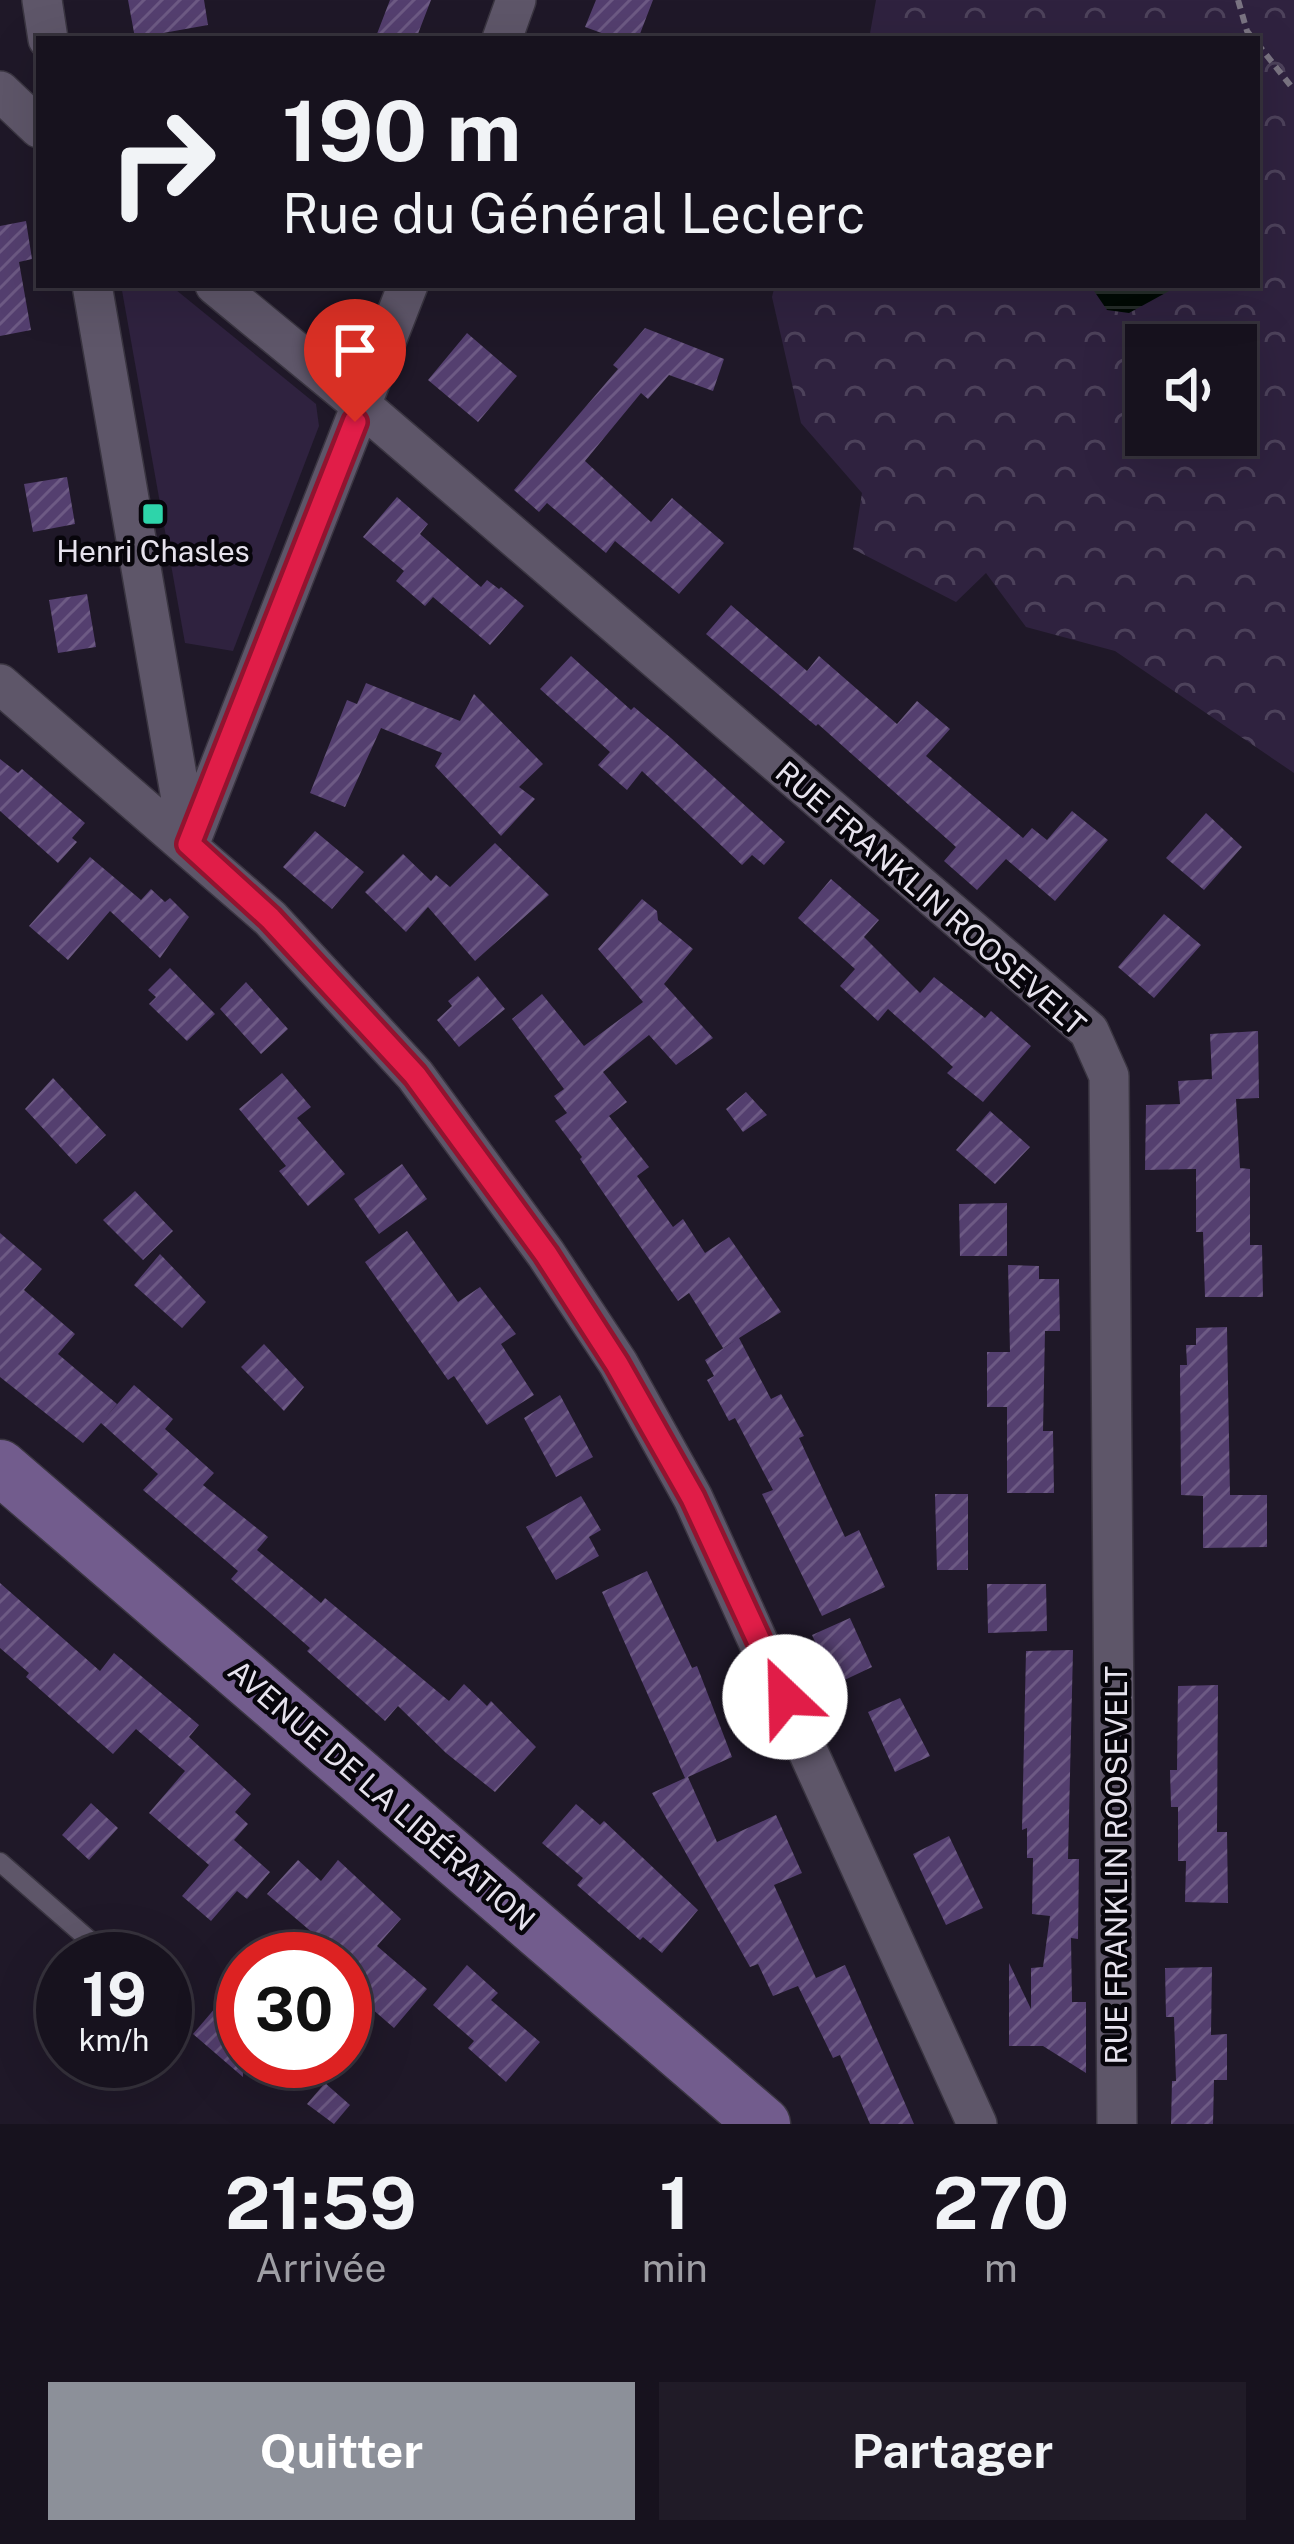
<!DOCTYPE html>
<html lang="fr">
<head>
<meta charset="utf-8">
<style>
	body { margin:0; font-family:"Public Sans",sans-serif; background:#201b27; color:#f1f3f6; height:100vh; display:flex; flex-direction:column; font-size:45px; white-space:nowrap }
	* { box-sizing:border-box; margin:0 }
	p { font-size:39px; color:#9e9ea4 }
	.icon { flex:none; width:66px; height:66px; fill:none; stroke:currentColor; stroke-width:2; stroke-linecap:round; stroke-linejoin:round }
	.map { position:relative; height:2124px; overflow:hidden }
	.sheet { display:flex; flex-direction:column; background:#17121e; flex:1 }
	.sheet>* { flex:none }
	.hud { position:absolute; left:36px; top:36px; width:1224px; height:252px; border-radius:0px; box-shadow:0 12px 48px #0002,0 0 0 3px #36323c; background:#17121e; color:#f1f3f6; overflow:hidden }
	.tools { position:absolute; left:1125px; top:324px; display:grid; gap:24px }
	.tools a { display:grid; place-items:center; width:132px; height:132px; border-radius:0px; background:#17121e; box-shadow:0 12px 48px #0002,0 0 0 3px #36323c; font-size:60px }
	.speed { position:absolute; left:36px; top:1932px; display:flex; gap:24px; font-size:60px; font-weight:700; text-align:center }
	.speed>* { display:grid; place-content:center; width:156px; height:156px; border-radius:50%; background:#17121e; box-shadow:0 12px 48px #0002,0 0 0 3px #36323c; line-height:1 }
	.speed small { font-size:30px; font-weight:400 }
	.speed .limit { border:18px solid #d22; background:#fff; color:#111 }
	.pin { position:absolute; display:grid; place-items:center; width:102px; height:102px; color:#fff; margin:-123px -51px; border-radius:50% 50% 50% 0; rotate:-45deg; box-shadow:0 0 12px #0007 }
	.pin .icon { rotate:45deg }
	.me { position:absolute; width:132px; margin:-66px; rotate:336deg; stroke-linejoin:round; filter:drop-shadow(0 0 9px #0008) }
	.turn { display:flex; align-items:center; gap:42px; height:252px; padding:0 48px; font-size:54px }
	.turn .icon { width:156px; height:156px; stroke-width:2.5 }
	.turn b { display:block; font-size:84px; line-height:102px }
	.eta { display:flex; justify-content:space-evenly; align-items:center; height:204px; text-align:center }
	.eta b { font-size:72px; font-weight:700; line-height:84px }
	.action { display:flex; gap:24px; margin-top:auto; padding:24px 48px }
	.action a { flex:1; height:138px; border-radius:0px; background:#8c9099; color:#fff; font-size:48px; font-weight:700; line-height:138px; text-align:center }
	.action a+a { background:#201b27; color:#f1f3f6 }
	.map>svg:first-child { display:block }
	.green { fill:#2f223f }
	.forest { fill:url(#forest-crowns); fill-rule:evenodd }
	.water { fill:url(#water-rules) }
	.building { fill:url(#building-hatch) }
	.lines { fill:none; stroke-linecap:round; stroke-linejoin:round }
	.service-casing { stroke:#3a3541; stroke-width:21 }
	.minor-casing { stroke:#3a3541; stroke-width:42 }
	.secondary-casing { stroke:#3a3541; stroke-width:57 }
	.path { stroke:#7a7482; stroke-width:6; stroke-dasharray:9 6; stroke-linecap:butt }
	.service { stroke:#5e5669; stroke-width:18 }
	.minor { stroke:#5e5669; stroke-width:39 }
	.secondary { stroke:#725c8d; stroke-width:54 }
	.route-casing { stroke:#92132f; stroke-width:30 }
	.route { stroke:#e11d48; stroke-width:21 }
	.poi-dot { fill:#2ed4aa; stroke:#07050b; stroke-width:4.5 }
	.labels { text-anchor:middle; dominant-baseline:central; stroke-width:9; stroke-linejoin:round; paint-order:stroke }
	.poi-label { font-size:30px; fill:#e6e2ed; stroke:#07050b }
	.street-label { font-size:30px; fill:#e6e2ed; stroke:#07050b }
</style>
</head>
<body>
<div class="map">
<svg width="1294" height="2124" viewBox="0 0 1294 2124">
	<defs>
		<pattern id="forest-crowns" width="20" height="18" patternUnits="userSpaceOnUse" patternTransform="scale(3)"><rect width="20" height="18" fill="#2f223f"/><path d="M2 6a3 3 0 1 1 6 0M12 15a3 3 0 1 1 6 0" fill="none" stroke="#4d425b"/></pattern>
		<pattern id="water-rules" width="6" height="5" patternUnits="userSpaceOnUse" patternTransform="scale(3)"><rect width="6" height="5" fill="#000a05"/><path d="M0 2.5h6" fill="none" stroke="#252d2a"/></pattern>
		<pattern id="building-hatch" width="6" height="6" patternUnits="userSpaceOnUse" patternTransform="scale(3)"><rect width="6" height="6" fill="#543f6f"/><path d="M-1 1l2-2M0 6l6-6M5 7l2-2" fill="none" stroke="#6d5a84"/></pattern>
	</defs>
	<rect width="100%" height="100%" fill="#1f1828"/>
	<!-- green -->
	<path class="green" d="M 121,285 L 170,285 L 316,404 L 319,426 L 233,651 L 185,643 Z"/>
	<!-- forest -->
	<path class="forest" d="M 876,0 L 1294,0 L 1294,773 L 1115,651 L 1026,627 L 986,573 L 956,602 L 853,549 L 862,493 L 801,423 L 772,297 L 775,285 L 1257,285 L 1257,39 L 869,39 ZM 1146,345 L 1236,345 L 1236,435 L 1146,435 Z"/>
	<!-- water -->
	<path class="water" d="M 1090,285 L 1180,285 L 1129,313 L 1107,310 Z"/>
	<!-- building -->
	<path class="building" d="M 128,0 L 204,0 L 208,25 L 135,38 Z
		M 390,0 L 431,0 L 416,39 L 375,39 Z
		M 596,0 L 653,0 L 638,39 L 618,39 L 585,27 Z
		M 26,221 L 32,259 L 19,262 L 31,330 L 0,336 L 0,226 Z
		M 645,328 L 724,359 L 713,391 L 669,375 L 648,399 L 641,393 L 585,461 L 651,522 L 672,498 L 724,543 L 679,594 L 615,541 L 606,553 L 547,503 L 539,512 L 514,490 L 618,369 L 613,365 Z
		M 467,333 L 517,376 L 478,422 L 428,380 Z
		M 67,477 L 75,524 L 33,532 L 24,484 Z
		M 397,497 L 428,524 L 420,534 L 481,587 L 487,580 L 499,589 L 501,587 L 524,606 L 490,645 L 433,597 L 425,606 L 396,581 L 404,571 L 363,537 Z
		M 87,594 L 96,647 L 58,653 L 49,600 Z
		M 731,605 L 807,671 L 819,656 L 897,724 L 917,701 L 950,729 L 926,756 L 1023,838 L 1032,828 L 1047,840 L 1072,811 L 1108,840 L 1055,901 L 1006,859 L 977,890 L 944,861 L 956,847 L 818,724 L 816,726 L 706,634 Z
		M 571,656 L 631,710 L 634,707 L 671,738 L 785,842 L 764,865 L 752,855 L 742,865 L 642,771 L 627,790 L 598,765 L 610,752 L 540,689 Z
		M 366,683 L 460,721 L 474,694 L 543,764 L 519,787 L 535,799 L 501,836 L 435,766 L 442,753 L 381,728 L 345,807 L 310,793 L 347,700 L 357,704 Z
		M 0,759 L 18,773 L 22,769 L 85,823 L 72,838 L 77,842 L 58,863 L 0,811 Z
		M 1206,813 L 1242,847 L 1204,890 L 1166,858 Z
		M 315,831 L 364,872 L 332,909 L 283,867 Z
		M 495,843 L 549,895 L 475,961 L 428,907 L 406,932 L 365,892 L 403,854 L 431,881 L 436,875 L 450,887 Z
		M 90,857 L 141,900 L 151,889 L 165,902 L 170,898 L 189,917 L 160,958 L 110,911 L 68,960 L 29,926 Z
		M 831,879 L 879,920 L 864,937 L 920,993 L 934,977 L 985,1018 L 991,1011 L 1031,1046 L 983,1102 L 947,1073 L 953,1067 L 888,1009 L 878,1021 L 840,986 L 855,969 L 798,918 Z
		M 642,899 L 657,911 L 658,920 L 693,949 L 664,984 L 713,1038 L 676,1065 L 649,1035 L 603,1072 L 627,1102 L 609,1116 L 649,1167 L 637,1176 L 673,1227 L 683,1219 L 705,1253 L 729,1237 L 781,1312 L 723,1348 L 689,1293 L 678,1301 L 580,1159 L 582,1157 L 555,1121 L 567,1113 L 554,1096 L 564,1089 L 512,1019 L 542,994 L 584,1046 L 643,1002 L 598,949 Z
		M 1164,914 L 1201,945 L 1154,998 L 1118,967 Z
		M 170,968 L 215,1014 L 187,1041 L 149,1004 L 156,997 L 148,990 Z
		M 478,976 L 505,1009 L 459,1047 L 437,1020 L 452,1006 L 448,1001 Z
		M 246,982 L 288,1029 L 261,1054 L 220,1009 Z
		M 1258,1031 L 1259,1098 L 1236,1099 L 1240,1168 L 1250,1169 L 1250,1245 L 1262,1245 L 1263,1297 L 1205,1297 L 1203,1232 L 1196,1232 L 1196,1169 L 1145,1170 L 1146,1105 L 1180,1104 L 1178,1081 L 1212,1079 L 1210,1034 Z
		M 282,1073 L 311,1107 L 297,1118 L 345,1174 L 308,1206 L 279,1171 L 286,1166 L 239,1109 Z
		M 53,1078 L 106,1135 L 76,1164 L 25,1109 Z
		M 746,1092 L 767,1115 L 743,1132 L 726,1109 Z
		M 990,1111 L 1030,1147 L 995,1184 L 956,1150 Z
		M 402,1164 L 427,1199 L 379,1234 L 354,1199 Z
		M 135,1191 L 173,1231 L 143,1260 L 103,1220 Z
		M 1007,1203 L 1007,1256 L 960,1256 L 959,1204 Z
		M 407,1231 L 458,1302 L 480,1287 L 516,1334 L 501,1344 L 534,1395 L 487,1425 L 454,1376 L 448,1380 L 365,1262 Z
		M 0,1233 L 42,1269 L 24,1290 L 75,1334 L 58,1354 L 117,1404 L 106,1417 L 134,1385 L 173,1419 L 165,1429 L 214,1473 L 203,1485 L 268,1537 L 257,1550 L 321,1603 L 325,1598 L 449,1701 L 464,1684 L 487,1706 L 491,1701 L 536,1747 L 495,1792 L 446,1753 L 398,1706 L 385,1721 L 307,1651 L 310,1648 L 231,1579 L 238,1571 L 143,1490 L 158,1474 L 101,1423 L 83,1443 L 0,1377 Z
		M 160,1254 L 206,1302 L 182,1328 L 134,1285 Z
		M 1008,1265 L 1039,1266 L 1039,1279 L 1059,1279 L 1060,1331 L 1045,1331 L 1043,1431 L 1053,1431 L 1054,1493 L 1007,1493 L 1007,1407 L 987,1407 L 987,1352 L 1010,1352 Z
		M 1227,1327 L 1230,1495 L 1267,1495 L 1267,1547 L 1203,1548 L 1203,1496 L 1181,1495 L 1180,1365 L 1187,1365 L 1186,1345 L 1196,1345 L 1196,1328 Z
		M 739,1338 L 771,1399 L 781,1394 L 804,1436 L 799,1438 L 845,1537 L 859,1530 L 885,1587 L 822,1616 L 762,1494 L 773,1490 L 735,1418 L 729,1421 L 707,1380 L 714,1376 L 705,1360 Z
		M 264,1344 L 304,1387 L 284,1411 L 241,1367 Z
		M 560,1395 L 593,1457 L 556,1477 L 524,1418 Z
		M 935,1494 L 968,1494 L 968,1570 L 937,1570 Z
		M 581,1496 L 601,1530 L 589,1537 L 599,1556 L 556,1580 L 526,1527 Z
		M 647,1571 L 692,1668 L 697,1666 L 732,1757 L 688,1777 L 717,1842 L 776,1815 L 802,1873 L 774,1885 L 816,1978 L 845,1965 L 914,2124 L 870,2124 L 840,2055 L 833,2058 L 798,1986 L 773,1996 L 758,1964 L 750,1967 L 652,1793 L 685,1778 L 602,1592 Z
		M 0,1583 L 100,1671 L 114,1653 L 199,1725 L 189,1737 L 251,1794 L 235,1812 L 248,1824 L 234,1840 L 270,1872 L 247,1899 L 237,1891 L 211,1921 L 182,1896 L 209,1865 L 149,1813 L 185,1771 L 136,1729 L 113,1754 L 26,1677 L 29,1673 L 0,1648 Z
		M 987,1584 L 1046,1584 L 1047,1631 L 988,1633 Z
		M 850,1618 L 872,1667 L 834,1685 L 812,1635 Z
		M 1073,1650 L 1068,1859 L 1079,1859 L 1078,1939 L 1071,1938 L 1072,2002 L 1086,2002 L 1086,2073 L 1043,2046 L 1009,2046 L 1009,1963 L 1031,2009 L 1031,1968 L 1043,1967 L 1050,1916 L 1032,1914 L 1033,1858 L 1027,1858 L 1027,1828 L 1022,1830 L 1026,1651 Z
		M 1218,1685 L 1217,1832 L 1227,1832 L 1228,1903 L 1185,1902 L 1186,1861 L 1178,1861 L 1178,1807 L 1171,1807 L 1170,1770 L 1177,1770 L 1178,1686 Z
		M 900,1698 L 930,1756 L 895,1772 L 868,1712 Z
		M 91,1803 L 118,1828 L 89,1860 L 62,1835 Z
		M 576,1804 L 600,1825 L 604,1821 L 698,1910 L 662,1953 L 643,1937 L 640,1940 L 577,1885 L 583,1878 L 542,1843 Z
		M 949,1836 L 983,1908 L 946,1925 L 913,1854 Z
		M 298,1860 L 321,1881 L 338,1860 L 401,1919 L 377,1946 L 427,1989 L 394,2028 L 355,1994 L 368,1980 L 267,1894 Z
		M 467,1965 L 498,1993 L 491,2000 L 540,2042 L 506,2082 L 468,2048 L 474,2041 L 433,2005 Z
		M 1212,1967 L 1211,2035 L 1227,2034 L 1227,2080 L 1214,2080 L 1213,2124 L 1171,2124 L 1172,2081 L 1176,2081 L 1174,2017 L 1166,2017 L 1165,1968 Z
		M 216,2007 L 243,2032 L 243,2077 L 193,2034 Z
		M 325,2083 L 350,2105 L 334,2124 L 307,2104 Z"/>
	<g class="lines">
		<!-- service casing -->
		<g class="service-casing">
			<path id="service" d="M 0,1862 L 111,1959
				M 165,2006 L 180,2020"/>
		</g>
		<!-- minor casing -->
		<g class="minor-casing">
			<path id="minor" d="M 42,0 L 48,39
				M 502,39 L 516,0
				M 0,91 L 39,128
				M 92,285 L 189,845
				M 215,285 L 362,406 L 1089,1031 L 1109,1076 L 1117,2124
				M 0,684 L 270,918 L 415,1075 L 546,1254 L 618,1363 L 693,1498 L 977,2124
				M 189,845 L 408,285"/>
		</g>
		<!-- secondary casing -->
		<g class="secondary-casing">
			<path id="secondary" d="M 0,1467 L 763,2124"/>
		</g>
		<!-- path -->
		<path class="path" d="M 1238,0 L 1247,31 L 1253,39
			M 1257,43 L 1294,90"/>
		<!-- service -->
		<use href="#service" class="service"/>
		<!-- minor -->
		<use href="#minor" class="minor"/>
		<!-- secondary -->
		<use href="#secondary" class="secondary"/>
	</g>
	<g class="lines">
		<!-- route casing -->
		<g class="route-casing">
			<path id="route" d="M 355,422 L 189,844 L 270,918 L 415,1075 L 546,1254 L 617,1364 L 693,1498 L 785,1697"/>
		</g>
		<!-- route -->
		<use href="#route" class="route"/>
	</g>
	<!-- markers -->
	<rect class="poi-dot" x="141" y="502" width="24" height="24" rx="6"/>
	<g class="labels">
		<!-- poi labels -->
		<g class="poi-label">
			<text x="153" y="551">Henri Chasles</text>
		</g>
		<!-- street labels -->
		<g class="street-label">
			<text transform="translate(931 898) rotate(41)">RUE FRANKLIN ROOSEVELT</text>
			<text transform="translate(382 1795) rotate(41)">AVENUE DE LA LIBÉRATION</text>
			<text transform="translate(1116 1865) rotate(-90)">RUE FRANKLIN ROOSEVELT</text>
		</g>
	</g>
</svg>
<div class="tools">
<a><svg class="icon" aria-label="sound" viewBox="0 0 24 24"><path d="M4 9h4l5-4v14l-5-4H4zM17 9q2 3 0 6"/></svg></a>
</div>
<div class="speed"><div>19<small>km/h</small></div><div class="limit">30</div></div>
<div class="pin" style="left:355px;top:422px;background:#d93025"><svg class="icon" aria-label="arrive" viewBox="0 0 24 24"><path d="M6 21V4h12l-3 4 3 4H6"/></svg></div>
<svg class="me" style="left:785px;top:1697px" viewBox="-20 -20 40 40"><circle r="19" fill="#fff"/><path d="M0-13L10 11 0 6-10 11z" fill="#e11d48"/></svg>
<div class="hud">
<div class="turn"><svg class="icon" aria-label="right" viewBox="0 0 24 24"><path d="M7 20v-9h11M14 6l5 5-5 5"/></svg><div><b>190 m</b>Rue du Général Leclerc</div></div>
</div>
</div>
<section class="sheet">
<div class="eta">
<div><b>21:59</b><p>Arrivée</p></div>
<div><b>1</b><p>min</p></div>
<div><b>270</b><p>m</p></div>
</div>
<div class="action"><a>Quitter</a><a>Partager</a></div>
</section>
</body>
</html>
